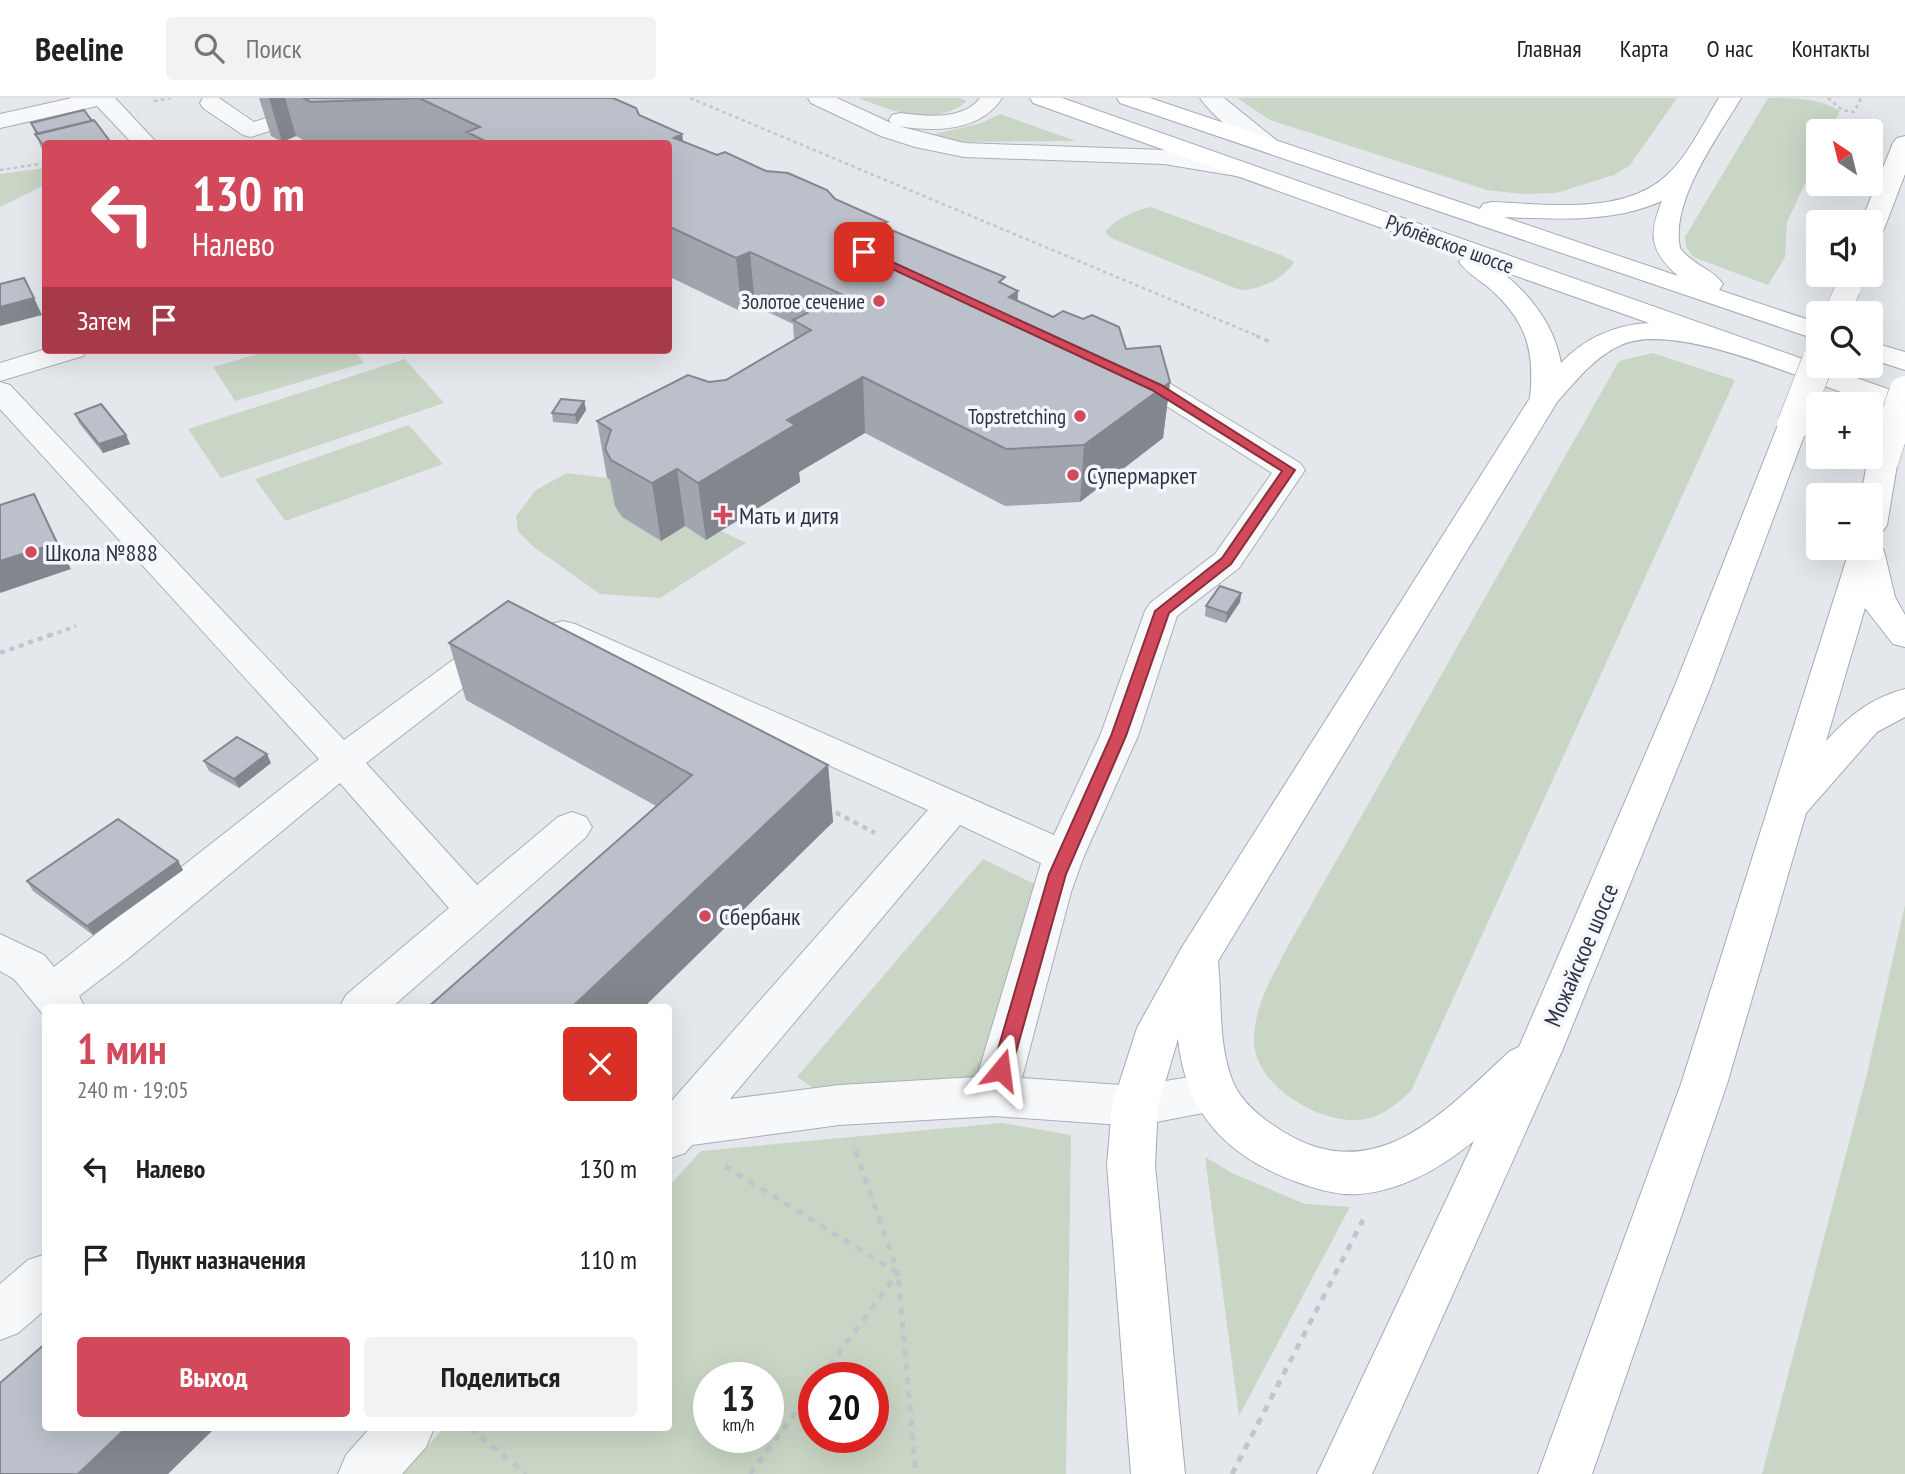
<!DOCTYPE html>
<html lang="ru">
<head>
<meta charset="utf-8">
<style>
	body { margin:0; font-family:"PT Sans Narrow",sans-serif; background:#f2f2f2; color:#202124; height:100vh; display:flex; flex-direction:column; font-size:26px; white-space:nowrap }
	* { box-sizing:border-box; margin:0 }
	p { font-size:23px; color:#757577 }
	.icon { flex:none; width:38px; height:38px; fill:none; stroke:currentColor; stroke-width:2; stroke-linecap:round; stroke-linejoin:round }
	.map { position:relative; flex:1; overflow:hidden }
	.drawer { position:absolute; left:42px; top:906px; width:630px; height:427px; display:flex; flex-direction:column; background:#fff; border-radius:7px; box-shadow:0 7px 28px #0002 }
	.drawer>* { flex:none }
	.top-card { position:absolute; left:42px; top:42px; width:630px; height:214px; border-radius:7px; box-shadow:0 7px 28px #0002; background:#d1495b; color:#fff; overflow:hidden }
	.needle { width:46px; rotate:325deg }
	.tools { position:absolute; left:1806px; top:21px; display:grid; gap:14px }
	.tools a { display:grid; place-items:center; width:77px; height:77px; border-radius:7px; background:#fff; box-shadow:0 7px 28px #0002; font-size:35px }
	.speed { position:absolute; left:693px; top:1264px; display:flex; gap:14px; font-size:35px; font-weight:700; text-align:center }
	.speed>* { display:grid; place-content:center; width:91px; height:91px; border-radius:50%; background:#fff; box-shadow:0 7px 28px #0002; line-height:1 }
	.speed small { font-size:18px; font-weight:400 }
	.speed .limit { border:10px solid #d22; background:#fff; color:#111 }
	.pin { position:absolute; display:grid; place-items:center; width:60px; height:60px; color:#fff; margin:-30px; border-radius:14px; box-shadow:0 4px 10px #0006 }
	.me { position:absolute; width:77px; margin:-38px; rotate:16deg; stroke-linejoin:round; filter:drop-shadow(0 0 5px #0008) }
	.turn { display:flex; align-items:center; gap:24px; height:147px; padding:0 35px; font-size:32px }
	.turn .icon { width:91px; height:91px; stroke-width:2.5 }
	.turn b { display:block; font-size:49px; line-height:60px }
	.then { display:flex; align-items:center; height:66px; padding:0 35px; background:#0003; gap:14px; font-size:26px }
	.round { display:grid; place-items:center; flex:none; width:74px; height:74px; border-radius:7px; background:#f2f2f2 }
	.head { display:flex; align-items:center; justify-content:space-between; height:119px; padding:0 35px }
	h1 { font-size:42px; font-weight:600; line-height:52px; color:#d1495b }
	.cta { display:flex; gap:14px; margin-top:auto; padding:14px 35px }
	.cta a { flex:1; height:80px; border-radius:7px; background:#d1495b; color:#fff; font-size:28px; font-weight:600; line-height:80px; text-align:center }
	.cta a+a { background:#f2f2f2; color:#202124 }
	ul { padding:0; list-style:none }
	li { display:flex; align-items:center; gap:21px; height:91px; padding:0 35px }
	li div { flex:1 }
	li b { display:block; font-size:26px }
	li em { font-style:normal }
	header { display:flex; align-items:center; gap:42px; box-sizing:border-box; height:98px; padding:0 35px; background:#fff; border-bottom:2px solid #e0e0e0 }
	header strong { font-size:33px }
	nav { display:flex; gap:38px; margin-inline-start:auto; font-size:24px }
	.search { width:490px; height:63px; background:#f2f2f2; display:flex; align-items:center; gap:18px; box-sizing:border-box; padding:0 24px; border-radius:7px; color:#757577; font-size:26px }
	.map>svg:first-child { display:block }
	.green { fill:#c9d6c5; fill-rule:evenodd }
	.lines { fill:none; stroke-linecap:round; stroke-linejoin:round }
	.minor-casing { stroke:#a9aeb7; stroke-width:2 }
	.major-casing { stroke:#a3abb8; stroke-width:2 }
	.path-far3 { stroke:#c2c5cb; stroke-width:2.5; stroke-dasharray:3.5 3.5; stroke-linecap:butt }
	.path-far2 { stroke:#c2c5cb; stroke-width:3.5; stroke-dasharray:4.5 4.5; stroke-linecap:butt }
	.path-far1 { stroke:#c2c5cb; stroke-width:4.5; stroke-dasharray:5 5; stroke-linecap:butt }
	.path { stroke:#c2c5cb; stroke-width:5; stroke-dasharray:7 7; stroke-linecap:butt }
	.minor { fill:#f7f8fa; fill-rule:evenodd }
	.major { fill:#fff; fill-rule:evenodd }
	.major-bridge-far1-casing { stroke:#a3abb8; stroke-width:26; stroke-linecap:butt }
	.major-bridge-casing { stroke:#a3abb8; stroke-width:33; stroke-linecap:butt }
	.major-bridge-far1 { stroke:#fff; stroke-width:25 }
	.major-bridge { stroke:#fff; stroke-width:32 }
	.wall { fill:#a1a5ae }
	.shaded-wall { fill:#83868d }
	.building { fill:#bbc0ca; stroke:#83868d; stroke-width:2 }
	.route { fill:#d1495b; stroke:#882f3b; stroke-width:2 }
	.poi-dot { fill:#d1495b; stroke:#f4f6f9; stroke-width:2.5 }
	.labels { text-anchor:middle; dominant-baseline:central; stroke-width:7; stroke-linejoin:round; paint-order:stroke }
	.far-street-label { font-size:21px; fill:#2b3445; stroke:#f4f6f9 }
	.far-poi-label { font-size:21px; fill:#2b3445; stroke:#f4f6f9; text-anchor:end }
	.poi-label { font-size:24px; fill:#2b3445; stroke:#f4f6f9; text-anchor:start }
	.street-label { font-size:24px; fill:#2b3445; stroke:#f4f6f9 }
</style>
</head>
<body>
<header>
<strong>Beeline</strong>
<div class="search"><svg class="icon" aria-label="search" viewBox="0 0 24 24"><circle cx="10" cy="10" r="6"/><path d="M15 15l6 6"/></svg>Поиск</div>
<nav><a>Главная</a><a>Карта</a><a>О нас</a><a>Контакты</a></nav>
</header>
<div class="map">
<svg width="1905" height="1376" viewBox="0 0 1905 1376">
	<rect width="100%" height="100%" fill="#e4e7ec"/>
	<!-- green -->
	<path class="green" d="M 858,0 L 959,0 L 967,3 C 934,30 893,13 858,0 Z
		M 1237,0 L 1677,0 L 1630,67 L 1614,77 L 1556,95 L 1523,96 L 1487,92 L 1270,22 Z
		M 1768,0 C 1794,0 1820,0 1840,13 L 1830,33 L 1818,33 L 1818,58 L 1787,124 L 1785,159 L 1768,187 L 1693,159 L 1686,149 L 1685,139 Z
		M 1000,16 L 1076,43 L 959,44 L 937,39 L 935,36 L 982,25 Z
		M 45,70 L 45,87 L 0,109 L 0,76 Z
		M 1151,109 L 1281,157 L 1294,164 C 1284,181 1259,192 1240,192 L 1111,140 L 1105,134 C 1115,121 1136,112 1151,109 Z
		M 271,252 L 354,252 L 364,265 L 235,303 L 213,269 Z
		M 1653,255 L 1735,282 L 1411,993 C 1395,1007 1379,1022 1356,1022 C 1315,1023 1252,986 1254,940 C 1255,905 1274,876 1289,846 L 1619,263 Z
		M 405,261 L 444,305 L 221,380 L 188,331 Z
		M 409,327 L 443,366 L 285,423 L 255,381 Z
		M 567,375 L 607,380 L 621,388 L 622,419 L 661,443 L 685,428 L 706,442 L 721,433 L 746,445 L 660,500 L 600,496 L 534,449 L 518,434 L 516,418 L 536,392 Z
		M 983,761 L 1051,794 L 994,998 L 839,1007 L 797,979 Z
		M 1905,807 L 1905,1376 L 1762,1376 L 1867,976 Z
		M 1002,1025 L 1071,1037 L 1066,1376 L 402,1376 L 444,1330 L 668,1330 L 669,1088 L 701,1053 ZM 709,1279 L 768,1279 L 768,1339 L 709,1339 ZM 814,1279 L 873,1279 L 873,1339 L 814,1339 Z
		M 1205,1059 L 1234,1076 L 1305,1106 L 1350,1109 L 1239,1318 Z"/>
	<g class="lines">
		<!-- minor casing -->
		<g class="minor-casing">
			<path id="minor" d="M 72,0 L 115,0 L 158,46 L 133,46 L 97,8 L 0,30 L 0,16 Z
				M 203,0 L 219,0 L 254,24 L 318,3 L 326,5 L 329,10 L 326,15 L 251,39 L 243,37 L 203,10 L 200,5 Z
				M 808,0 L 837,0 L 891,25 L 889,22 L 892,17 L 900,15 C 925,18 963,23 980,0 L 1002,0 C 980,34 935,34 898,28 L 964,45 L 1164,52 L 1242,65 L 1251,67 L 1254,72 L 1251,77 L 1242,79 L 1164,66 L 964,59 L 915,49 L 881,38 L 811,5 Z
				M 1200,0 L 1224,0 L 1286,50 L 1282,55 C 1260,61 1213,19 1200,0 Z
				M 46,251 L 87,252 L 83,258 L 0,283 L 0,265 Z
				M 1123,265 L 1166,283 L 1300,365 L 1305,372 L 1239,470 L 1177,518 L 1138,638 L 1084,758 L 1071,794 L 1022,980 L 1135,988 L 1214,975 L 1230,980 L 1237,994 L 1230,1008 L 1214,1013 L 1135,1028 L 994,1018 L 839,1027 L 692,1047 L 685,1055 L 668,1061 L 668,1007 L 928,712 L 551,542 L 546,534 L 551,526 L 563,523 L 575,526 L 1054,737 L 1100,638 L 1145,513 L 1150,505 L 1215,456 L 1272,375 L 1146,295 L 1113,280 L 1109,274 L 1113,268 ZM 960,727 L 1041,765 L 977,979 L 839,987 L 730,1001 Z
				M 0,284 L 10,287 L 344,642 L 487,537 L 499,533 L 511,537 L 517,545 L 511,553 L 366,665 L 477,787 L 558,719 L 572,714 L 586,719 L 592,729 L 586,739 L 391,910 L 339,910 L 346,897 L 449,810 L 340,685 L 125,863 L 79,898 L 85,910 L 46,910 L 46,920 L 14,881 L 0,873 L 0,836 L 44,857 L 54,869 L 319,661 L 0,311 Z
				M 46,1156 L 46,1211 L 18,1235 L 0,1242 L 0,1186 L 28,1162 Z
				M 370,1330 L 434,1330 L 426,1349 L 402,1376 L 338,1376 L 346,1357 Z"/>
		</g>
		<!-- major casing -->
		<g class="major-casing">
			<path id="major" d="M 1030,0 L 1062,0 L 1905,297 L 1905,316 C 1837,299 1684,219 1621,247 C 1594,259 1576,283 1557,304 L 1218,863 C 1222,902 1218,942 1231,979 C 1239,1003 1261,1020 1282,1033 C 1376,1092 1445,1013 1510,953 L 1519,949 L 1674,590 L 1778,327 L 1782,321 L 1793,318 L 1804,321 L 1808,327 L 1710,590 L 1562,953 L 1372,1376 L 1317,1376 L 1474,1043 C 1442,1069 1402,1093 1359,1096 C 1338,1098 1316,1091 1297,1084 C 1228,1059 1186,1017 1178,941 L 1158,1008 L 1155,1067 L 1185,1376 L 1131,1376 L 1107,1067 L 1112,1008 L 1137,930 L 1182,849 L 1530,300 C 1535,251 1526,222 1488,189 C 1478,181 1466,174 1459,164 L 1463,159 L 1033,5 ZM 1499,172 L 1649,225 C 1614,227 1585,240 1561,265 C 1554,226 1530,196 1499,172 Z
				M 1117,0 L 1150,0 L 1480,111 L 1483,106 L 1492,104 C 1546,106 1625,118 1668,76 C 1690,55 1703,25 1719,0 L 1741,0 C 1718,39 1670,103 1680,150 C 1691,166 1713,171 1723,186 L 1719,192 L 1818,225 L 1818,242 L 1120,5 ZM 1662,103 C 1648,137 1650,153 1678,178 L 1504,119 C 1556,121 1613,125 1662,103 Z
				M 1905,38 L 1905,76 L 1884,131 L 1880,136 L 1871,139 L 1871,124 L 1861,124 L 1893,45 L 1897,40 Z
				M 1871,244 L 1905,254 L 1905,272 L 1871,261 Z
				M 1883,352 L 1894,354 L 1898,361 L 1887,427 L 1882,434 L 1871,437 L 1871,397 L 1861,397 L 1868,361 L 1872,354 Z
				M 1871,441 L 1878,443 L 1884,453 L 1895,499 L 1905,517 L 1905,549 L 1893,546 L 1865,510 L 1826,643 C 1850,617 1871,600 1905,591 L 1905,619 L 1877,634 L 1806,715 L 1727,986 L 1592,1376 L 1538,1376 L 1681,986 L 1850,450 L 1871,450 Z"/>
		</g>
		<!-- path-far3 -->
		<path class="path-far3" d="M 690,0 L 1260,239
			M 1828,0 L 1842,12 L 1854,14 L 1861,0
			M 154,3 L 171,0
			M 0,72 L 46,65"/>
		<!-- path-far2 -->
		<path class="path-far2" d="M 1256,238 L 1271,244
			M 49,538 L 76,528"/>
		<!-- path-far1 -->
		<path class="path-far1" d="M 0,555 L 53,536
			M 827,710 L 875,735"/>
		<!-- path -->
		<path class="path" d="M 725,1068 L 898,1175 L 916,1376
			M 821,1279 L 898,1175 L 855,1051
			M 470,1330 L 526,1376
			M 750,1376 L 814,1290
			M 1232,1376 L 1363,1122"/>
		<!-- minor -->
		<use href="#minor" class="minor"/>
		<!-- major -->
		<use href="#major" class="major"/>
		<!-- major-bridge-far1 casing -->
		<g class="major-bridge-far1-casing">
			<path id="major-bridge-far1" d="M 1837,215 L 1848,190"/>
		</g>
		<!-- major-bridge casing -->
		<g class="major-bridge-casing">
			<path id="major-bridge" d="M 1793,327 L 1818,263
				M 1883,361 L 1905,294"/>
		</g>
		<!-- major-bridge-far1 -->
		<use href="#major-bridge-far1" class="major-bridge-far1"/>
		<!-- major-bridge -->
		<use href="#major-bridge" class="major-bridge"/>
	</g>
	<!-- wall -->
	<path class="wall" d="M 259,0 L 613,0 L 639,17 L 682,36 L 683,44 L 717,57 L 766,73 L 835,101 L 887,130 L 1018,193 L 1017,203 L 1126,251 L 1170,284 L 1163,340 L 1080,404 L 1005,408 L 865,335 L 799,374 L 800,384 L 706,442 L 685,428 L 661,443 L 622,419 L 615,408 L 610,382 L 607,380 L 597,323 L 709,284 L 726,282 L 794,242 L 793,226 L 755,208 L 742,214 L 668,178 L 668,46 L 310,46 L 296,38 L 282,44 L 271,38 Z
		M 92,23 L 46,46 L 46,61 L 31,25 Z
		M 584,303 L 586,312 L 577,326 L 553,324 L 552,315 Z
		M 75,316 L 126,337 L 130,346 L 103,355 L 79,325 Z
		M 1241,495 L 1240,504 L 1226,525 L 1205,518 L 1206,508 Z
		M 449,545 L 828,667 L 833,724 L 643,910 L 427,910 L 656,708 L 466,602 Z
		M 204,663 L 271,665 L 239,690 L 209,673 Z
		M 178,763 L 183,772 L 93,837 L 33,793 L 27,783 Z"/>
	<!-- shaded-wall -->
	<path class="shaded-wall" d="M 269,0 L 285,0 L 296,38 L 282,44 Z
		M 682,36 L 688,87 L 674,40 Z
		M 887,124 L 888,177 L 879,127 Z
		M 750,154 L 755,208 L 742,214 L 736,160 Z
		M 1018,193 L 1016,248 L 1009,199 Z
		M 34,200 L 42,217 L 0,228 L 0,209 Z
		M 863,279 L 865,335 L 799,374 L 800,384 L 706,442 L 698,385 L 787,322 Z
		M 1170,284 L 1163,340 L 1080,404 L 1084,347 Z
		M 584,303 L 586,312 L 577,326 L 575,317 Z
		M 126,337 L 130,346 L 103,355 L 99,346 Z
		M 677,371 L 685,428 L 661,443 L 652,385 Z
		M 34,396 L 71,471 L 0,495 L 0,463 Z
		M 1241,495 L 1240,504 L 1226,525 L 1227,515 Z
		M 267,656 L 271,665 L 239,690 L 234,681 Z
		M 828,667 L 833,724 L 643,910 L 571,910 Z
		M 178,763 L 183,772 L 93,837 L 87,828 Z
		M 126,1330 L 215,1330 L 168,1376 L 78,1376 Z"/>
	<!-- building -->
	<path class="building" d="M 303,0 L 419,0 L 311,4 Z
		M 419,0 L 613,0 L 636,10 L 639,17 L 682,36 L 674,40 L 717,57 L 725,54 L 766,73 L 788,75 L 827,92 L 835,101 L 887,124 L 879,127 L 1005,179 L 999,184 L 1018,193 L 1009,199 L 1053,219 L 1063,213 L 1083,221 L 1092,217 L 1119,229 L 1126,251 L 1160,248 L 1170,284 L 1084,347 L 1006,351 L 863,279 L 787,322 L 795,327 L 698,385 L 677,371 L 652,385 L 611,362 L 605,351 L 611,332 L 597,323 L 688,277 L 709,284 L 726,282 L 811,232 L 793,222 L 843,197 L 750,154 L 736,160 L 668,128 L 668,46 L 491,46 L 467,34 L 480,29 Z
		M 84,12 L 92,23 L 38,36 L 31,25 Z
		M 94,22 L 112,46 L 46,46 L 46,51 L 35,36 Z
		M 24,180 L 34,200 L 0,209 L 0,186 Z
		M 561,301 L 584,303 L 575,317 L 552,315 Z
		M 101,306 L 126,337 L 99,346 L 75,316 Z
		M 34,396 L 57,445 L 0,463 L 0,407 Z
		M 1220,488 L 1241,495 L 1227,515 L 1206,508 Z
		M 508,503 L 828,667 L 571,910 L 427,910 L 692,677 L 449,545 Z
		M 237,639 L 267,656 L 234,681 L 204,663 Z
		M 118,721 L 178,763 L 87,828 L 27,783 Z
		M 46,1245 L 46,1330 L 126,1330 L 78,1376 L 0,1376 L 0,1285 Z"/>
	<!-- route -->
	<path class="route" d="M 864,151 L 1161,287 L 1295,372 L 1231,466 L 1169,515 L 1126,638 L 1066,776 L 1011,972 L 1008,978 L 1001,980 L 995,978 L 992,972 L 1049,776 L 1111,638 L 1155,513 L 1222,460 L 1282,373 L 1152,292 L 860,156 L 858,154 Z"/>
	<!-- markers -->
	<g class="poi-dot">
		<circle cx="879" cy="203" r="7"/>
		<circle cx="1080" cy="318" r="7"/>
		<circle cx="1073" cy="377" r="7"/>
		<path d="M719.5 406.5h7v7h7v7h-7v7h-7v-7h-7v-7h7z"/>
		<circle cx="31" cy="454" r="7"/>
		<circle cx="705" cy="818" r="7"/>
	</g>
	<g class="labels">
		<!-- far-street labels -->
		<g class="far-street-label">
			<text transform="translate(1450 146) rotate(20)">Рублёвское шоссе</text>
		</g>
		<!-- far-poi labels -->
		<g class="far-poi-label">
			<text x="865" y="203">Золотое сечение</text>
			<text x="1066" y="318">Topstretching</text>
		</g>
		<!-- poi labels -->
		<g class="poi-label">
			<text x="1087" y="377">Супермаркет</text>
			<text x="739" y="417">Мать и дитя</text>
			<text x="45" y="454">Школа №888</text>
			<text x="719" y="818">Сбербанк</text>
		</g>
		<!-- street labels -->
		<g class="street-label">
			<text transform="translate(1581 857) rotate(-67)">Можайское шоссе</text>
		</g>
	</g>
</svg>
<div class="tools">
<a><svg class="needle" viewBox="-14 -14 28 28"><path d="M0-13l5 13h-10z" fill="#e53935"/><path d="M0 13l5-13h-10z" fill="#757577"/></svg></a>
<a><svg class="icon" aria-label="sound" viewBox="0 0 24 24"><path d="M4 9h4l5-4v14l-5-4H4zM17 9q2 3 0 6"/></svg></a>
<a><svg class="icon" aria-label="search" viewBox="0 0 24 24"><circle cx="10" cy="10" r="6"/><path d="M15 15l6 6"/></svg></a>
<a>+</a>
<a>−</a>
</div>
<div class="speed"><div>13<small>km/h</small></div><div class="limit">20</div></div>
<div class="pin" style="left:864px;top:154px;background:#d93025"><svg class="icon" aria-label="arrive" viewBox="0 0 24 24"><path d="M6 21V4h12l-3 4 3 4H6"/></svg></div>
<svg class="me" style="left:1001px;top:972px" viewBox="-20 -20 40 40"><path d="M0-17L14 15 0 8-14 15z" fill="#d1495b" stroke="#fff" stroke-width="4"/></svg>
<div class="top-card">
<div class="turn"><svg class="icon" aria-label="left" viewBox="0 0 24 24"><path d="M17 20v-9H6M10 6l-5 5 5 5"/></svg><div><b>130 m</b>Налево</div></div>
<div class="then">Затем<svg class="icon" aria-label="arrive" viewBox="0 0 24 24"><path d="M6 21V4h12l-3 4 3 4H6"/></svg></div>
</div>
<section class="drawer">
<div class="head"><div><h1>1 мин</h1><p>240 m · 19:05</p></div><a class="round" style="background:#d93025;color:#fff"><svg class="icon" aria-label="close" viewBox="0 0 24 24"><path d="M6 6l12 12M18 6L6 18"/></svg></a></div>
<ul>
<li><svg class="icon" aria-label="left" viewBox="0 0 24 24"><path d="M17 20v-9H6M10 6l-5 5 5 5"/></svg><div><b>Налево</b></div><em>130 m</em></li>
<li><svg class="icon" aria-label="arrive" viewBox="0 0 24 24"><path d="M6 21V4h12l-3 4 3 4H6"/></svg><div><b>Пункт назначения</b></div><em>110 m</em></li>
</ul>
<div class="cta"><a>Выход</a><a>Поделиться</a></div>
</section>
</div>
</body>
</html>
